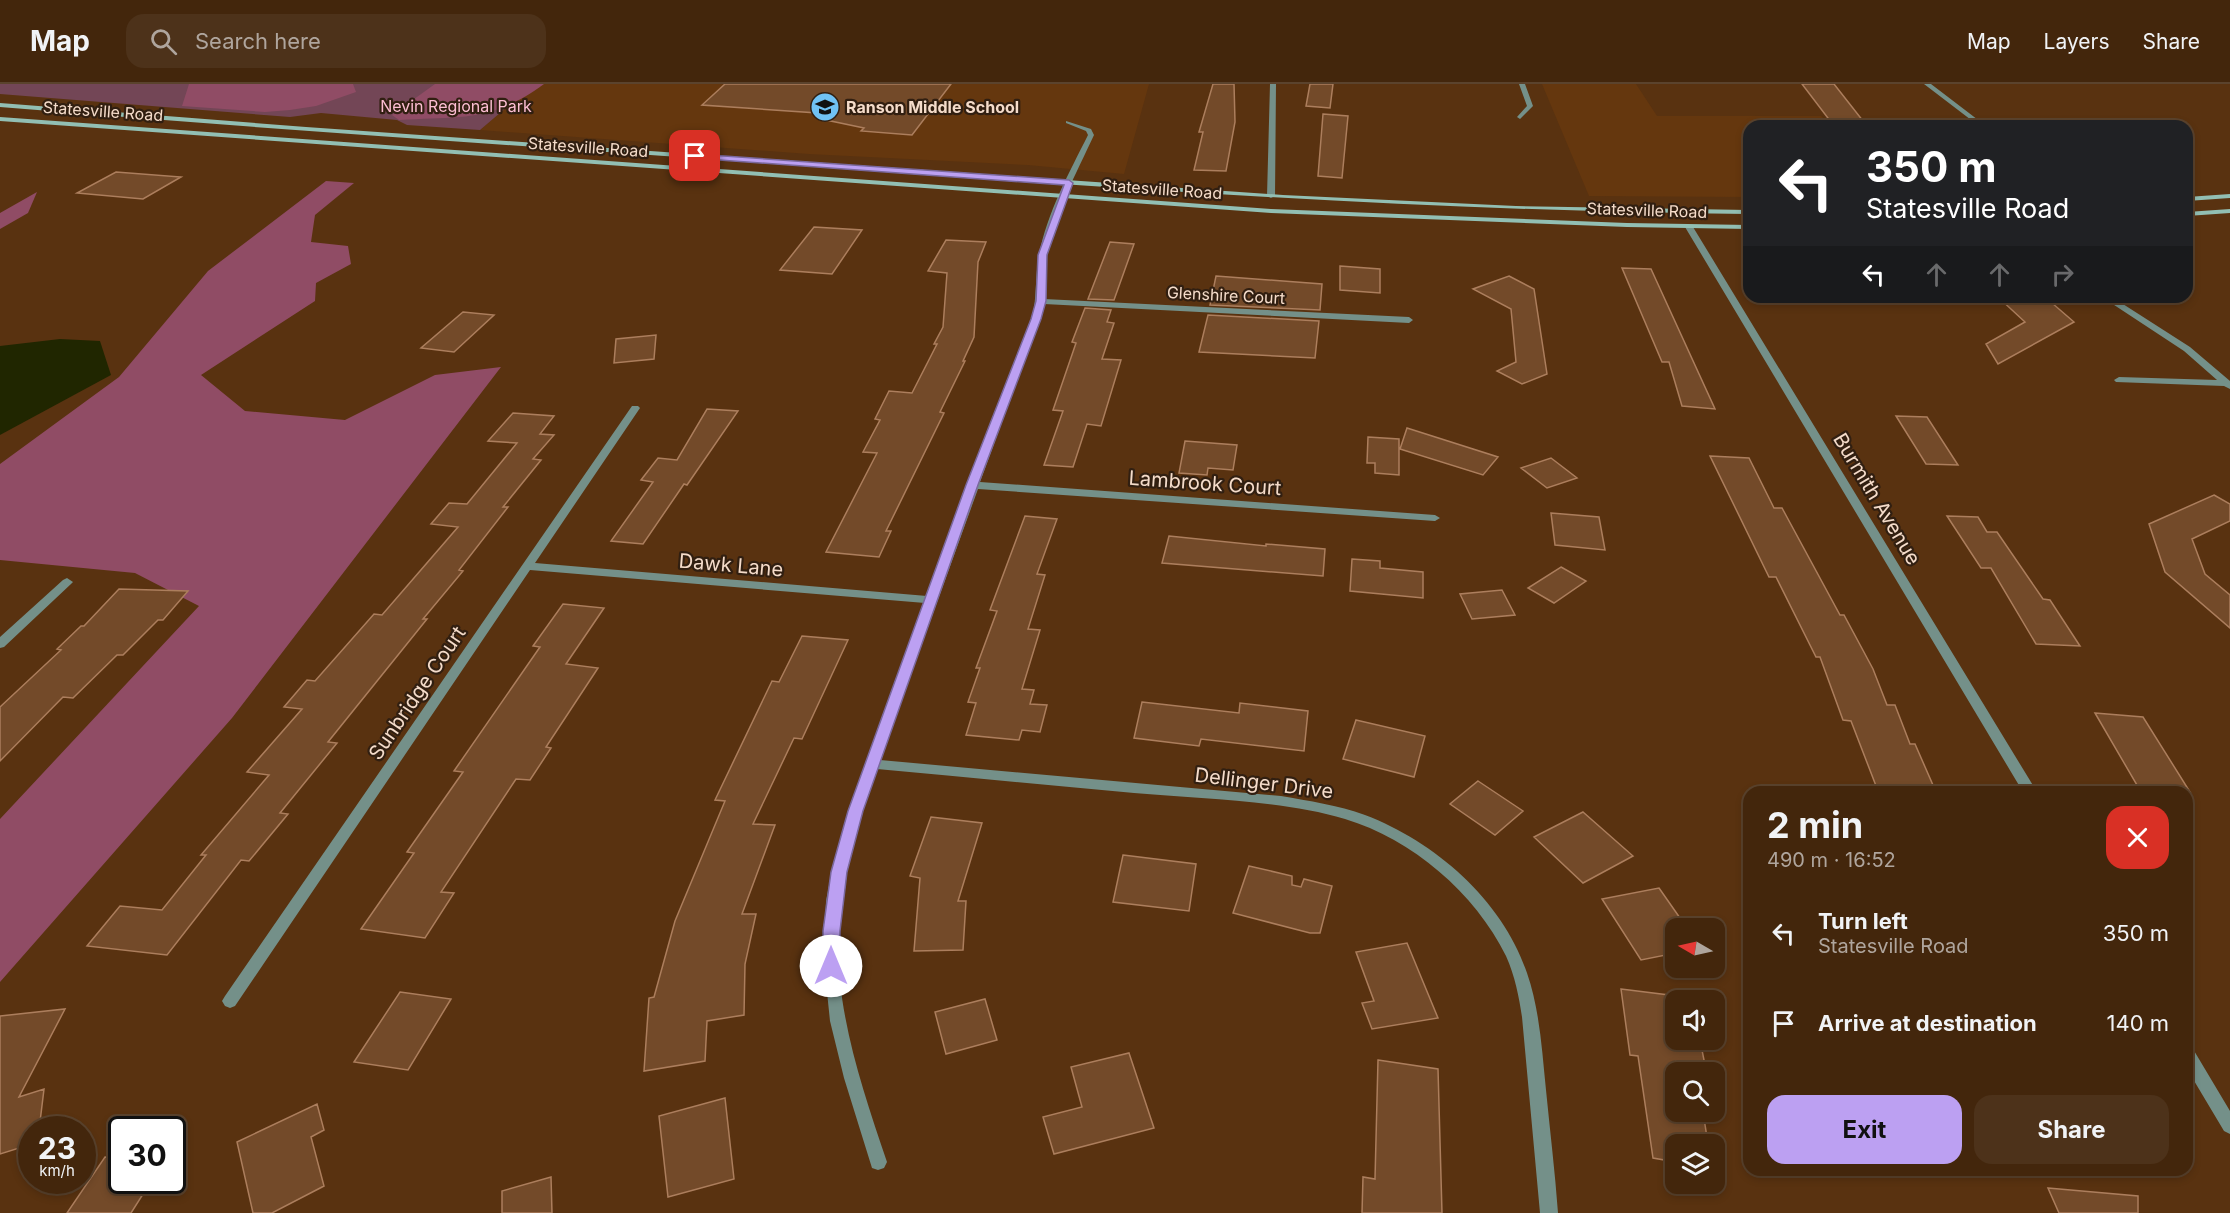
<!DOCTYPE html>
<html lang="en">
<head>
<meta charset="utf-8">
<style>
	body { margin:0; font-family:Inter,sans-serif; background:#4d321a; color:#f1f3f6; height:100vh; display:flex; flex-direction:column; font-size:22px; white-space:nowrap }
	* { box-sizing:border-box; margin:0 }
	p { font-size:20px; color:#afa59d }
	.icon { flex:none; width:33px; height:33px; fill:none; stroke:currentColor; stroke-width:2; stroke-linecap:round; stroke-linejoin:round }
	.map { position:relative; flex:1; overflow:hidden }
	.side { position:absolute; left:1743px; top:702px; width:450px; height:390px; display:flex; flex-direction:column; background:#43260c; border-radius:18px; box-shadow:0 3px 9px #0003,0 0 0 2px #5b432d }
	.side>* { flex:none }
	.guide { position:absolute; left:1743px; top:36px; width:450px; height:183px; border-radius:18px; box-shadow:0 3px 9px #0003,0 0 0 2px #5b432d; background:#202124; color:#fff; overflow:hidden }
	.needle { width:39px; rotate:279deg }
	.buttons { position:absolute; left:1665px; top:834px; display:grid; gap:12px }
	.buttons a { display:grid; place-items:center; width:60px; height:60px; border-radius:12px; background:#43260c; box-shadow:0 3px 9px #0003,0 0 0 2px #5b432d; font-size:30px }
	.speed { position:absolute; left:18px; top:1032px; display:flex; gap:12px; font-size:30px; font-weight:700; text-align:center }
	.speed>* { display:grid; place-content:center; width:78px; height:78px; border-radius:50%; background:#43260c; box-shadow:0 3px 9px #0003,0 0 0 2px #5b432d; line-height:1 }
	.speed small { font-size:15px; font-weight:400 }
	.speed .limit { border:3px solid #111; border-radius:9px; background:#fff; color:#111 }
	.pin { position:absolute; display:grid; place-items:center; width:51px; height:51px; color:#fff; margin:-26px; border-radius:12px; box-shadow:0 3px 9px #0006 }
	.me { position:absolute; width:66px; margin:-33px; rotate:0deg; stroke-linejoin:round; filter:drop-shadow(0 0 4px #0008) }
	.turn { display:flex; align-items:center; gap:21px; height:126px; padding:0 24px; font-size:27px }
	.turn .icon { width:78px; height:78px; stroke-width:2.5 }
	.turn b { display:block; font-size:42px; line-height:51px }
	.lanes { display:flex; align-items:center; height:57px; padding:0 24px; background:#0003; justify-content:center; gap:30px; direction:ltr }
	.lanes .off { opacity:.35 }
	.round { display:grid; place-items:center; flex:none; width:63px; height:63px; border-radius:18px; background:#4d321a }
	.summary { display:flex; align-items:center; justify-content:space-between; height:102px; padding:0 24px }
	h1 { font-size:36px; font-weight:700; line-height:45px }
	.action { display:flex; gap:12px; margin-top:auto; padding:12px 24px }
	.action a { flex:1; height:69px; border-radius:18px; background:#bca0f2; color:#111; font-size:24px; font-weight:700; line-height:69px; text-align:center }
	.action a+a { background:#4d321a; color:#f1f3f6 }
	ul { padding:0; list-style:none }
	li { display:flex; align-items:center; gap:18px; height:90px; padding:0 24px }
	li div { flex:1 }
	li b { display:block; font-size:22px }
	li em { font-style:normal }
	header { display:flex; align-items:center; gap:36px; box-sizing:border-box; height:84px; padding:0 30px; background:#43260c; border-bottom:2px solid #5b432d }
	header strong { font-size:28px }
	nav { display:flex; gap:33px; margin-inline-start:auto; font-size:21px }
	.search { width:420px; height:54px; background:#4d321a; display:flex; align-items:center; gap:15px; box-sizing:border-box; padding:0 21px; border-radius:18px; color:#afa59d; font-size:22px }
	.map>svg:first-child { display:block }
	.built { fill:#65370e }
	.green { fill:#734656 }
	.forest { fill:#904c65 }
	.water { fill:#202600 }
	.building { fill:#734a29; stroke:#ac7e5d; stroke-width:1.5 }
	.lines { fill:none; stroke-linecap:round; stroke-linejoin:round }
	.minor { fill:#749089; fill-rule:evenodd }
	.secondary { fill:#92bfb3; fill-rule:evenodd }
	.route { fill:#bca0f2; stroke:#7a689d; stroke-width:1.5 }
	.labels { text-anchor:middle; dominant-baseline:central; stroke-width:4.5; stroke-linejoin:round; paint-order:stroke }
	.far-park-label { font-size:16px; fill:#fdbed3; stroke:#311f11 }
	.far-poi-label { font-size:16px; font-weight:bold; fill:#f5dcca; stroke:#311f11; text-anchor:start }
	.far-street-label { font-size:16px; fill:#f5dcca; stroke:#311f11 }
	.street-label { font-size:20px; fill:#f5dcca; stroke:#311f11 }
</style>
</head>
<body>
<header>
<strong>Map</strong>
<div class="search"><svg class="icon" aria-label="search" viewBox="0 0 24 24"><circle cx="10" cy="10" r="6"/><path d="M15 15l6 6"/></svg>Search here</div>
<nav><a>Map</a><a>Layers</a><a>Share</a></nav>
</header>
<div class="map">
<svg width="2230" height="1129" viewBox="0 0 2230 1129">
	<rect width="100%" height="100%" fill="#593210"/>
	<!-- built -->
	<path class="built" d="M 534,0 L 1149,0 L 1124,90 L 1028,81 L 809,70 L 480,46 Z
		M 1542,0 L 1636,0 L 1657,32 L 1821,32 L 1832,42 L 1749,42 L 1749,113 L 1589,112 Z"/>
	<!-- green -->
	<path class="green" d="M 0,0 L 534,0 L 480,46 L 407,41 L 397,36 L 321,29 L 290,33 L 0,10 Z"/>
	<!-- forest -->
	<path class="forest" d="M 189,0 L 353,0 L 356,8 L 316,22 L 290,26 L 265,28 L 182,22 Z
		M 435,0 L 544,0 C 491,39 460,32 399,36 L 392,31 Z
		M 326,97 L 354,99 L 315,131 L 311,158 L 348,162 L 351,180 L 316,199 L 315,217 L 201,291 L 245,327 L 345,336 L 435,291 L 501,283 L 232,634 L 0,898 L 0,735 L 199,522 L 135,489 L 0,476 L 0,380 L 119,293 L 208,187 Z
		M 37,108 L 28,129 L 0,145 L 0,129 Z"/>
	<!-- water -->
	<path class="water" d="M 60,255 L 100,257 L 111,291 L 0,351 L 0,262 Z"/>
	<!-- building -->
	<path class="building" d="M 725,0 L 951,0 L 912,51 L 861,47 L 864,44 L 826,36 L 832,30 L 702,21 Z
		M 1213,0 L 1234,0 L 1235,38 L 1226,87 L 1194,86 L 1203,48 L 1199,48 Z
		M 1310,0 L 1333,0 L 1330,24 L 1306,22 Z
		M 1802,0 L 1834,0 L 1867,42 L 1834,42 Z
		M 1323,30 L 1348,32 L 1342,94 L 1318,92 Z
		M 116,88 L 181,93 L 143,115 L 77,109 Z
		M 814,143 L 862,146 L 832,190 L 780,186 Z
		M 946,156 L 986,158 L 978,178 L 974,253 L 963,277 L 965,277 L 940,328 L 944,329 L 886,447 L 891,447 L 879,473 L 826,468 L 877,369 L 863,368 L 880,336 L 875,335 L 889,307 L 912,309 L 937,260 L 934,260 L 943,243 L 947,189 L 928,187 Z
		M 1110,158 L 1134,160 L 1114,216 L 1088,215 Z
		M 1340,182 L 1380,185 L 1380,209 L 1340,206 Z
		M 1622,184 L 1651,185 L 1715,325 L 1682,322 L 1669,278 L 1662,278 Z
		M 1216,192 L 1322,200 L 1320,226 L 1210,221 Z
		M 1509,192 L 1534,205 L 1547,290 L 1522,300 L 1497,287 L 1516,278 L 1511,225 L 1473,205 Z
		M 1998,213 L 2045,213 L 2074,238 L 1998,280 L 1986,260 L 2025,238 Z
		M 1085,224 L 1111,226 L 1107,238 L 1114,239 L 1102,275 L 1121,276 L 1101,342 L 1087,340 L 1073,383 L 1044,381 L 1063,327 L 1053,326 L 1076,259 L 1072,258 Z
		M 463,228 L 494,231 L 454,268 L 421,264 Z
		M 1208,231 L 1319,237 L 1315,274 L 1199,268 Z
		M 656,251 L 654,275 L 614,279 L 616,255 Z
		M 707,325 L 738,327 L 687,401 L 684,400 L 643,460 L 611,457 L 653,398 L 641,396 L 658,374 L 677,376 Z
		M 513,329 L 554,332 L 540,350 L 554,351 L 533,375 L 541,376 L 503,423 L 508,423 L 459,486 L 463,487 L 423,535 L 427,535 L 328,658 L 337,659 L 280,729 L 288,730 L 249,777 L 241,776 L 167,871 L 87,862 L 120,822 L 162,826 L 206,771 L 201,771 L 269,691 L 247,688 L 302,625 L 284,623 L 307,596 L 315,597 L 374,530 L 382,531 L 458,443 L 431,440 L 449,419 L 467,420 L 517,359 L 488,357 Z
		M 1896,332 L 1927,333 L 1958,381 L 1926,380 Z
		M 1407,344 L 1498,373 L 1483,391 L 1400,365 Z
		M 1368,353 L 1399,355 L 1399,391 L 1375,389 L 1375,379 L 1367,379 Z
		M 1185,357 L 1237,361 L 1233,386 L 1208,384 L 1207,391 L 1179,389 Z
		M 1710,372 L 1749,374 L 1774,424 L 1782,424 L 1840,531 L 1844,531 L 1873,585 L 1887,621 L 1895,621 L 1910,660 L 1915,660 L 1936,708 L 1878,707 L 1851,637 L 1843,636 L 1820,573 L 1816,573 L 1776,493 L 1769,493 Z
		M 1551,374 L 1577,394 L 1547,404 L 1521,384 Z
		M 2214,411 L 2230,420 L 2230,437 L 2192,455 L 2205,490 L 2230,511 L 2230,544 L 2165,488 L 2149,440 Z
		M 1551,429 L 1599,433 L 1605,466 L 1555,461 Z
		M 1025,432 L 1057,435 L 1037,490 L 1045,491 L 1028,545 L 1040,546 L 1022,605 L 1034,606 L 1030,620 L 1047,621 L 1040,648 L 1022,646 L 1019,656 L 966,651 L 976,619 L 968,618 L 980,584 L 976,584 L 997,527 L 990,526 Z
		M 1947,432 L 1978,433 L 1987,448 L 1997,448 L 2043,515 L 2050,516 L 2080,562 L 2036,560 L 1991,484 L 1981,484 Z
		M 1169,452 L 1266,462 L 1266,460 L 1325,465 L 1323,492 L 1162,479 Z
		M 1352,475 L 1380,477 L 1380,484 L 1423,488 L 1423,514 L 1350,507 Z
		M 1561,483 L 1586,497 L 1554,519 L 1528,504 Z
		M 119,505 L 188,507 L 163,536 L 158,536 L 123,571 L 117,571 L 73,614 L 63,613 L 0,677 L 0,623 L 61,566 L 57,565 L 81,542 L 84,542 Z
		M 1502,506 L 1515,531 L 1472,535 L 1460,510 Z
		M 563,520 L 604,524 L 566,580 L 598,584 L 546,663 L 551,664 L 530,696 L 516,695 L 441,808 L 454,809 L 425,854 L 361,845 L 414,769 L 407,768 L 463,688 L 454,687 L 540,563 L 533,562 Z
		M 802,552 L 848,556 L 802,655 L 794,654 L 753,740 L 775,741 L 742,830 L 756,830 L 745,880 L 744,931 L 707,937 L 705,977 L 644,987 L 649,914 L 654,913 L 675,837 L 725,717 L 715,716 L 772,597 L 779,598 Z
		M 1142,618 L 1239,629 L 1240,619 L 1308,627 L 1304,667 L 1201,655 L 1199,662 L 1134,654 Z
		M 2095,629 L 2143,633 L 2190,708 L 2141,708 Z
		M 1356,636 L 1425,652 L 1414,693 L 1343,675 Z
		M 1478,697 L 1523,727 L 1495,751 L 1450,720 Z
		M 1583,728 L 1633,772 L 1583,799 L 1534,753 Z
		M 931,733 L 982,739 L 958,817 L 966,817 L 963,866 L 914,867 L 920,794 L 910,792 Z
		M 1123,771 L 1196,780 L 1189,827 L 1113,818 Z
		M 1249,782 L 1292,792 L 1292,801 L 1301,803 L 1304,795 L 1332,802 L 1320,849 L 1310,849 L 1233,829 Z
		M 1659,804 L 1687,844 L 1676,844 L 1676,869 L 1641,876 L 1602,815 Z
		M 1407,859 L 1438,934 L 1372,945 L 1362,919 L 1374,917 L 1356,868 Z
		M 1621,905 L 1693,914 L 1693,916 L 1676,916 L 1676,956 L 1700,956 L 1705,981 L 1676,977 L 1676,1028 L 1703,1028 L 1708,1060 L 1676,1060 L 1676,1078 L 1653,1074 L 1638,972 L 1630,971 Z
		M 400,908 L 451,915 L 408,986 L 354,978 Z
		M 985,915 L 997,956 L 946,970 L 935,928 Z
		M 65,925 L 19,1013 L 44,1005 L 39,1046 L 32,1046 L 32,1060 L 0,1070 L 0,932 Z
		M 1129,969 L 1154,1044 L 1054,1070 L 1043,1033 L 1082,1023 L 1071,983 Z
		M 1378,976 L 1438,985 L 1442,1129 L 1362,1129 L 1363,1093 L 1375,1095 Z
		M 725,1014 L 734,1095 L 668,1113 L 659,1032 Z
		M 317,1020 L 324,1046 L 311,1053 L 324,1102 L 272,1129 L 253,1129 L 237,1058 Z
		M 105,1073 L 122,1074 L 122,1096 L 152,1096 L 131,1129 L 67,1129 Z
		M 551,1093 L 552,1129 L 502,1129 L 502,1107 Z
		M 2048,1104 L 2138,1112 L 2138,1129 L 2059,1129 Z"/>
	<g class="lines">
		<!-- minor -->
		<path class="minor" d="M 1270,0 L 1276,0 L 1275,112 L 1271,114 L 1267,112 Z
			M 1519,0 L 1525,0 L 1533,22 L 1520,35 L 1517,33 L 1527,22 Z
			M 1924,0 L 1931,0 L 1986,42 L 1979,42 Z
			M 1066,37 L 1091,45 L 1094,51 C 1076,90 1054,130 1047,173 C 1045,186 1045,201 1044,215 L 1409,233 L 1413,236 L 1409,239 L 1044,220 L 1040,235 L 980,398 L 1435,431 L 1440,434 L 1435,437 L 978,405 L 880,676 L 1281,712 C 1309,717 1338,721 1365,731 C 1436,758 1503,817 1527,889 C 1540,927 1542,967 1546,1006 C 1550,1047 1555,1088 1558,1129 L 1540,1129 L 1522,933 C 1519,913 1515,892 1506,872 C 1475,809 1412,755 1345,735 C 1281,716 1200,715 1134,709 C 1048,701 962,693 877,685 C 857,738 840,793 838,850 C 836,929 862,1004 887,1078 L 884,1084 L 878,1086 L 872,1084 L 844,994 L 830,937 L 824,879 L 826,817 L 832,786 L 849,724 L 925,519 L 530,486 L 235,922 L 230,924 L 225,922 L 222,917 L 225,912 L 632,322 L 638,322 L 640,324 L 535,479 L 927,512 L 968,403 L 967,401 L 969,399 L 1032,235 C 1037,214 1035,192 1039,171 C 1047,129 1069,89 1088,51 L 1086,47 L 1066,39 Z
			M 1686,141 L 1693,143 L 2037,708 L 2023,708 L 1685,143 Z
			M 2102,213 L 2112,213 L 2190,263 L 2230,297 L 2230,305 L 2224,302 L 2116,298 L 2114,296 L 2119,293 L 2217,296 L 2184,267 Z
			M 67,494 L 73,498 L 71,500 L 4,563 L 0,564 L 0,553 L 63,496 Z
			M 2187,963 L 2193,965 L 2230,1027 L 2230,1050 L 2224,1047 L 2187,985 Z"/>
		<!-- secondary -->
		<path class="secondary" d="M 0,19 L 306,43 L 1283,111 L 1516,122 L 1749,126 L 1749,130 C 1429,127 1110,104 791,81 C 527,62 263,45 0,23 Z
			M 0,33 L 1271,125 L 1627,139 L 1749,141 L 1749,145 L 1627,143 L 1271,129 L 0,37 Z
			M 2230,110 L 2230,114 L 2187,117 L 2187,113 Z
			M 2230,125 L 2230,129 L 2187,132 L 2187,128 Z"/>
	</g>
	<!-- route -->
	<path class="route" d="M 695,70 L 1069,96 L 1073,99 L 1047,171 L 1046,217 L 1041,235 L 978,401 L 863,727 L 847,788 L 840,847 L 840,882 L 838,887 L 831,889 L 825,887 L 823,882 L 823,847 L 831,788 L 848,727 L 966,401 L 1031,235 L 1036,217 L 1038,171 L 1064,101 L 692,74 L 692,71 Z"/>
	<!-- icons -->
	<defs>
		<g id="school-disc" transform="scale(1.5)"><circle r="9.5" fill="#70c2f4" stroke="#311f11"/><path d="M0-5L7-2L0 1L-7-2ZM-4 1L0 2.5L4 1V4Q0 6-4 4Z" fill="#111"/></g>
	</defs>
	<g fill-rule="evenodd">
		<use href="#school-disc" x="825" y="23"/>
	</g>
	<g class="labels">
		<!-- far-park labels -->
		<g class="far-park-label">
			<text x="456" y="22">Nevin Regional Park</text>
		</g>
		<!-- far-poi labels -->
		<g class="far-poi-label">
			<text x="846" y="23">Ranson Middle School</text>
		</g>
		<!-- far-street labels -->
		<g class="far-street-label">
			<text transform="translate(103 27) rotate(4)">Statesville Road</text>
			<text transform="translate(588 63) rotate(4)">Statesville Road</text>
			<text transform="translate(1162 105) rotate(4)">Statesville Road</text>
			<text transform="translate(1647 126) rotate(2)">Statesville Road</text>
			<text transform="translate(1226 211) rotate(3)">Glenshire Court</text>
		</g>
		<!-- street labels -->
		<g class="street-label">
			<text transform="translate(1205 399) rotate(4)">Lambrook Court</text>
			<text transform="translate(1877 415) rotate(59)">Burmith Avenue</text>
			<text transform="translate(731 481) rotate(5)">Dawk Lane</text>
			<text transform="translate(417 609) rotate(-56)">Sunbridge Court</text>
			<text transform="translate(1264 699) rotate(7)">Dellinger Drive</text>
		</g>
	</g>
</svg>
<div class="buttons">
<a><svg class="needle" viewBox="-14 -14 28 28"><path d="M0-13l5 13h-10z" fill="#e53935"/><path d="M0 13l5-13h-10z" fill="#afa59d"/></svg></a>
<a><svg class="icon" aria-label="sound" viewBox="0 0 24 24"><path d="M4 9h4l5-4v14l-5-4H4zM17 9q2 3 0 6"/></svg></a>
<a><svg class="icon" aria-label="search" viewBox="0 0 24 24"><circle cx="10" cy="10" r="6"/><path d="M15 15l6 6"/></svg></a>
<a><svg class="icon" aria-label="layers" viewBox="0 0 24 24"><path d="M12 4l9 5-9 5-9-5zM3 14l9 5 9-5"/></svg></a>
</div>
<div class="speed"><div>23<small>km/h</small></div><div class="limit">30</div></div>
<div class="pin" style="left:695px;top:72px;background:#d93025"><svg class="icon" aria-label="arrive" viewBox="0 0 24 24"><path d="M6 21V4h12l-3 4 3 4H6"/></svg></div>
<svg class="me" style="left:831px;top:882px" viewBox="-20 -20 40 40"><circle r="19" fill="#fff"/><path d="M0-13L10 11 0 6-10 11z" fill="#bca0f2"/></svg>
<div class="guide">
<div class="turn"><svg class="icon" aria-label="left" viewBox="0 0 24 24"><path d="M17 20v-9H6M10 6l-5 5 5 5"/></svg><div><b>350 m</b>Statesville Road</div></div>
<div class="lanes"><svg class="icon" aria-label="left" viewBox="0 0 24 24"><path d="M17 20v-9H6M10 6l-5 5 5 5"/></svg><svg class="icon off" aria-label="ahead" viewBox="0 0 24 24"><path d="M12 20V5M6 11l6-6 6 6"/></svg><svg class="icon off" aria-label="ahead" viewBox="0 0 24 24"><path d="M12 20V5M6 11l6-6 6 6"/></svg><svg class="icon off" aria-label="right" viewBox="0 0 24 24"><path d="M7 20v-9h11M14 6l5 5-5 5"/></svg></div>
</div>
<section class="side">
<div class="summary"><div><h1>2 min</h1><p>490 m · 16:52</p></div><a class="round" style="background:#d93025;color:#fff"><svg class="icon" aria-label="close" viewBox="0 0 24 24"><path d="M6 6l12 12M18 6L6 18"/></svg></a></div>
<ul>
<li><svg class="icon" aria-label="left" viewBox="0 0 24 24"><path d="M17 20v-9H6M10 6l-5 5 5 5"/></svg><div><b>Turn left</b><p>Statesville Road</p></div><em>350 m</em></li>
<li><svg class="icon" aria-label="arrive" viewBox="0 0 24 24"><path d="M6 21V4h12l-3 4 3 4H6"/></svg><div><b>Arrive at destination</b></div><em>140 m</em></li>
</ul>
<div class="action"><a>Exit</a><a>Share</a></div>
</section>
</div>
</body>
</html>
